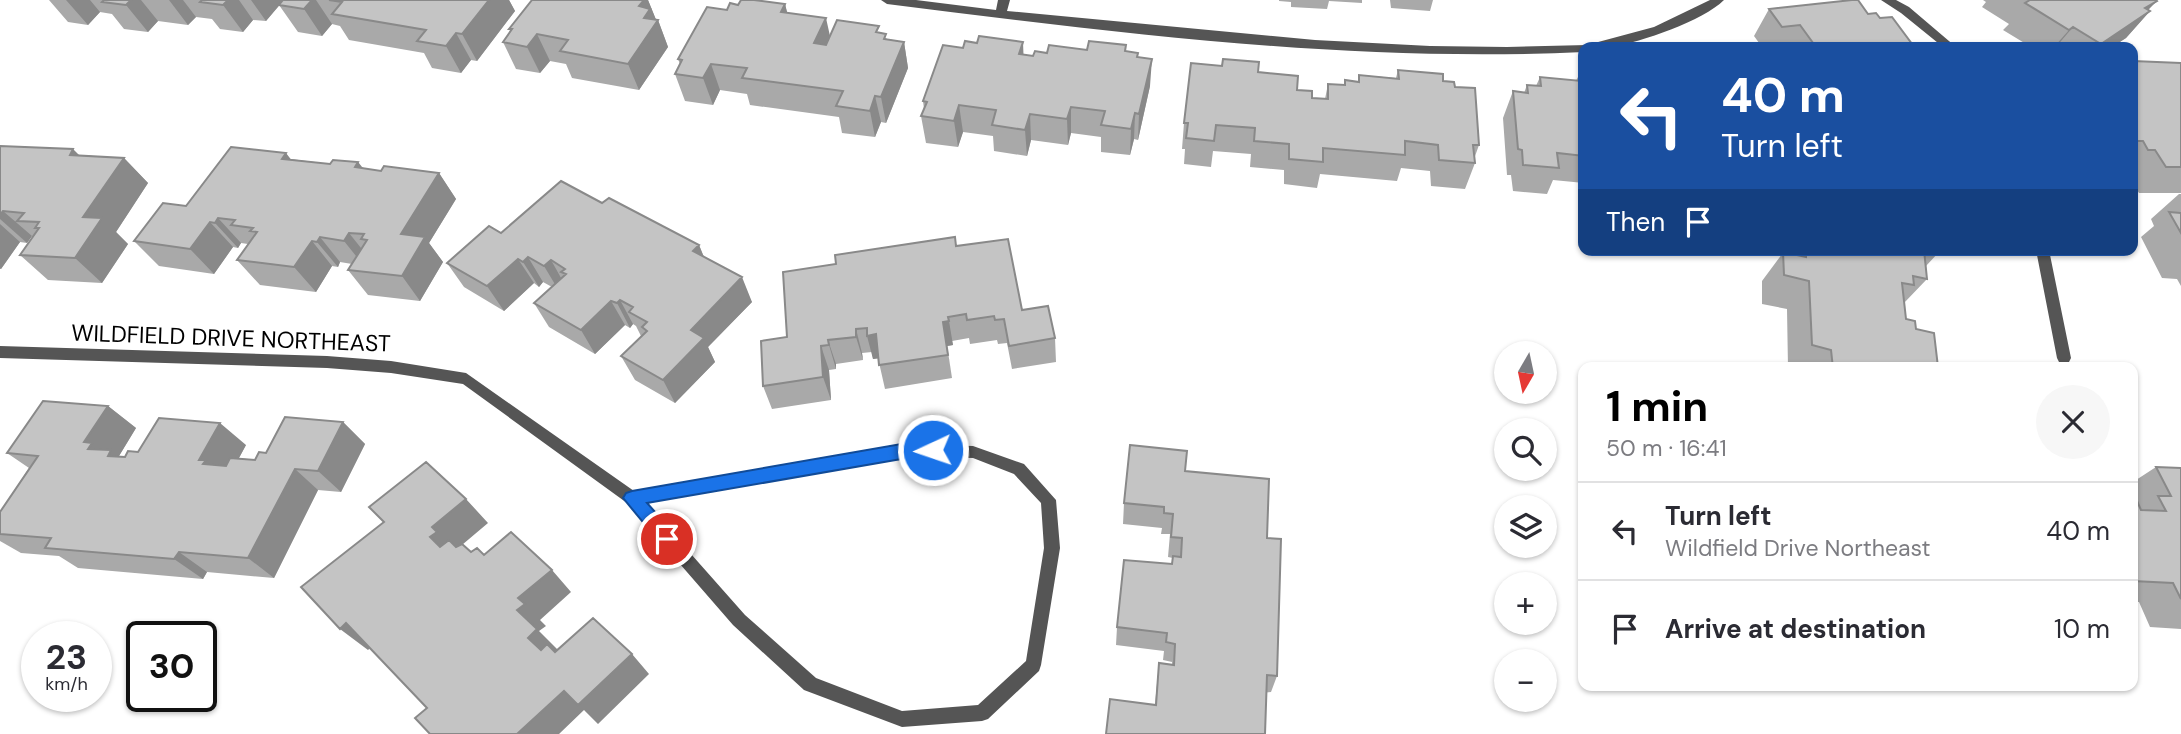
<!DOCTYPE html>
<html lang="en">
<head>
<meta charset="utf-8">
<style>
	body { margin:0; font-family:"DM Sans",sans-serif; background:#f7f7f7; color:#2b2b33; height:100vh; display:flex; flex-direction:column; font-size:26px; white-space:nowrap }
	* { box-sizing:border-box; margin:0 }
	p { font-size:23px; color:#7c7c81 }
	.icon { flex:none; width:38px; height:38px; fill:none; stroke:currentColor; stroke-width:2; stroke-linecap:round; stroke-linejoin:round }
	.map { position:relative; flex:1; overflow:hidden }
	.side { position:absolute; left:1578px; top:362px; width:560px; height:329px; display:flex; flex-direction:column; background:#fff; border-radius:14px; box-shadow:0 2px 5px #0004 }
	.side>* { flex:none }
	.guide { position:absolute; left:1578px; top:42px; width:560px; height:214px; border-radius:14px; box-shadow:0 2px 5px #0004; background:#1a4fa0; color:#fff; overflow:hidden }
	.needle { width:46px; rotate:189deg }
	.controls { position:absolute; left:1494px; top:341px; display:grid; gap:14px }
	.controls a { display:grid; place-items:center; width:63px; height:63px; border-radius:50%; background:#fff; box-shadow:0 2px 5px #0004; font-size:35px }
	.speed { position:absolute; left:21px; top:621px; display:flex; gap:14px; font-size:35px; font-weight:700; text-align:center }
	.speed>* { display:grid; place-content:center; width:91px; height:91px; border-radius:50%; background:#fff; box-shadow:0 2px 5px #0004; line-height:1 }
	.speed small { font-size:18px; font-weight:400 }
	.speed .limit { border:4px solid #111; border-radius:10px; background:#fff; color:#111 }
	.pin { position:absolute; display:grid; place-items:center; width:60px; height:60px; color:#fff; margin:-30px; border:4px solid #fff; border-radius:50%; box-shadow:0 2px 7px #0007 }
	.me { position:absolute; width:77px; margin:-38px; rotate:267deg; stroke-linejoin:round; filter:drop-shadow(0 0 5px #0008) }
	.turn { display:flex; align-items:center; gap:24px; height:147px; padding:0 28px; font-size:32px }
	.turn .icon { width:91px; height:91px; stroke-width:2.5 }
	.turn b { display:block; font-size:49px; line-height:60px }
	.then { display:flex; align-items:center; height:66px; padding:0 28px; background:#0003; gap:14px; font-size:26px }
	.round { display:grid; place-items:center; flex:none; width:74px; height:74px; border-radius:37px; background:#f7f7f7 }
	.overview { display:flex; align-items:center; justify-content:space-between; height:119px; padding:0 28px }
	h1 { font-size:42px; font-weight:700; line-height:52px; color:#000 }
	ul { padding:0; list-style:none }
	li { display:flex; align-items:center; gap:21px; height:98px; padding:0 28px; border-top:2px solid #e1e1e2 }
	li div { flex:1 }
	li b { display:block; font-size:26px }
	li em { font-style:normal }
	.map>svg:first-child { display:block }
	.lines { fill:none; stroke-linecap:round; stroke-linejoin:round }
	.minor { fill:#555; fill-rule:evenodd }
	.wall { fill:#a9a9a9 }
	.shaded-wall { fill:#898989 }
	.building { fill:#c4c4c4; stroke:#898989; stroke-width:2 }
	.route { fill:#1a73e8; stroke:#114b97; stroke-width:2 }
	.labels { text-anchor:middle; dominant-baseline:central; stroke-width:6; stroke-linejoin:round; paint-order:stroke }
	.street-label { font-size:23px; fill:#000; stroke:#fff }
</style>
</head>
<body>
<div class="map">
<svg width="2181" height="734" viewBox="0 0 2181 734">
	<rect width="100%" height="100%" fill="#fff"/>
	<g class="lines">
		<!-- minor -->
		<path class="minor" d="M 881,0 L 916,0 L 996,10 L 998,0 L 1010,0 L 1007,11 L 1315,40 L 1430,46 L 1507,47 L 1587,45 L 1654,27 L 1710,0 L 1724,0 C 1703,21 1641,42 1612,47 C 1603,48 1593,47 1584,47 L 1584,52 C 1351,63 1117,33 887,4 Z
			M 1881,0 L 1896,0 L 1909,7 L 1956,47 L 1943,47 L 1901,13 Z
			M 2036,250 L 2049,250 L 2071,358 L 2069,362 L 2059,362 L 2057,358 Z
			M 0,346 L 327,356 L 391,361 L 466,373 L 634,491 L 913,444 L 973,446 L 1024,464 L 1056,500 L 1060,548 L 1041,665 L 1039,671 L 988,719 L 982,721 L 902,727 L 804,690 L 733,625 L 627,503 L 463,384 L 391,373 L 327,368 L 0,358 ZM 913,456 L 973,458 L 1014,474 L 1041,503 L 1044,548 L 1026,661 L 978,705 L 902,711 L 816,678 L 745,615 L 645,502 Z"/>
	</g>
	<!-- wall -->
	<path class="wall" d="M 49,0 L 509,0 L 515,11 L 477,61 L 471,60 L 461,73 L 432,68 L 424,53 L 349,40 L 340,26 L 332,24 L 322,36 L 298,32 L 279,5 L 266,21 L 253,20 L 243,32 L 220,29 L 212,19 L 196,17 L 188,25 L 158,21 L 148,32 L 124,29 L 112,14 L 100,12 L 88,25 L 68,22 Z
		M 532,0 L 648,0 L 656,20 L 658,20 L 668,47 L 639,90 L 572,78 L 566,64 L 550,61 L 540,73 L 516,69 L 503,42 L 511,32 L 509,29 Z
		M 1279,0 L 1362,0 L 1362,3 L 1329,1 L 1327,9 L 1291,7 L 1291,2 L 1279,1 Z
		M 1390,0 L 1433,0 L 1430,11 L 1391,8 Z
		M 1983,0 L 2156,0 L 2148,10 L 2150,11 L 2126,38 L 2112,47 L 2031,47 L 2003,30 L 2009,24 L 1982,7 L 1986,2 Z
		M 785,4 L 787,13 L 830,36 L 880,33 L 887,39 L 904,42 L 908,68 L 886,123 L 881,122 L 875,137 L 842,133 L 839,117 L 750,105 L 747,94 L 720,90 L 713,105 L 685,101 L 675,74 L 680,64 L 678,59 L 727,10 L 738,5 Z
		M 1769,9 L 1868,14 L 1880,18 L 1912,44 L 1910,47 L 1762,47 L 1754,36 Z
		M 1126,45 L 1126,51 L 1138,53 L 1138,57 L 1150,86 L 1138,140 L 1134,139 L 1130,155 L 1101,152 L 1101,137 L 1071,133 L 1068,145 L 1031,140 L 1027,156 L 994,151 L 993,136 L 963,132 L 958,147 L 926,143 L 921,116 L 924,109 L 923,101 L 1023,54 L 1033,56 L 1047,53 L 1087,50 Z
		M 2133,61 L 2181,63 L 2181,193 L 2139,193 L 2133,184 Z
		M 1398,70 L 1443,81 L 1455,87 L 1479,145 L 1474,159 L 1475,163 L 1465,189 L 1431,186 L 1430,171 L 1401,168 L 1397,181 L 1320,174 L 1317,188 L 1284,184 L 1284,170 L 1250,167 L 1251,154 L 1213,151 L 1211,167 L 1184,164 L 1185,149 L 1182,149 L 1184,123 L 1258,72 L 1312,98 L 1325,99 L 1328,84 L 1344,85 L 1345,80 L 1358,82 L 1359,75 L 1396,78 Z
		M 1580,73 L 1584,73 L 1584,183 L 1553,180 L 1547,194 L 1513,191 L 1511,175 L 1507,175 L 1503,118 L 1513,91 L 1524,93 L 1527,85 L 1536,86 L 1540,77 L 1576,81 Z
		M 0,146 L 79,155 L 124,158 L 148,183 L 116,232 L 128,244 L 102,283 L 48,280 L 20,255 L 33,237 L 32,236 L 27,243 L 20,242 L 1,269 L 0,269 Z
		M 291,159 L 330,164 L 358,162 L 363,168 L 381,171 L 439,173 L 456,199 L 429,243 L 443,262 L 420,301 L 368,295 L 348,270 L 352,264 L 340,262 L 338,267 L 332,266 L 316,292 L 260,285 L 237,260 L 248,244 L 241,243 L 238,248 L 233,247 L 214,274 L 159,266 L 134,241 L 186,206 Z
		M 2179,194 L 2181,194 L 2181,286 L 2177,279 L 2162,278 L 2141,237 L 2154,226 L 2151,219 Z
		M 602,203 L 699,245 L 704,257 L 752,302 L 708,347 L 715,362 L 675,403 L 635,380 L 621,356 L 641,336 L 636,326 L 633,324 L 630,328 L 625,325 L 595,354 L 549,327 L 534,303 L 552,287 L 543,282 L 539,287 L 534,283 L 504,311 L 464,287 L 447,263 L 501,233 Z
		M 956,246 L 1022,310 L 1055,338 L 1056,362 L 1012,369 L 1007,343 L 998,344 L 997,340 L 970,344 L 969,338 L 952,341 L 953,345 L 947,346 L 952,378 L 885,389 L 878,358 L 873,359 L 872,352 L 862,353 L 863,360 L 836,364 L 836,369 L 829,370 L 831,400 L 772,409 L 763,386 L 787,337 Z
		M 1785,250 L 1939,250 L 1939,252 L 1926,266 L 1927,279 L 1904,303 L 1906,319 L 1916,329 L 1938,367 L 1941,368 L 1788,368 L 1787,309 L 1762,304 L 1762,281 Z
		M 108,406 L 136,428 L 119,456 L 120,457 L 125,457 L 138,452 L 246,445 L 239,458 L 255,460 L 266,453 L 343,422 L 365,444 L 341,492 L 318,490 L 274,578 L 207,572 L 203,579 L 78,568 L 59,556 L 21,553 L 0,541 L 0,512 L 29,468 L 7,453 Z
		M 2156,467 L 2181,468 L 2181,629 L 2150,627 L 2139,602 L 2133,602 L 2133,482 Z
		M 1185,471 L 1267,538 L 1277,676 L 1271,692 L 1155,704 L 1159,663 L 1172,665 L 1172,662 L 1163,660 L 1164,651 L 1116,645 L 1117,627 L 1172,564 L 1173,558 L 1168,557 L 1170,534 L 1161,534 L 1162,528 L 1123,524 L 1124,503 Z"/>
	<!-- shaded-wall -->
	<path class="shaded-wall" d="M 66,0 L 90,0 L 100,12 L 88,25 Z
		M 131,0 L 141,0 L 158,21 L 148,32 L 126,5 Z
		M 169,0 L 183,0 L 196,17 L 188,25 Z
		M 228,0 L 239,0 L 253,20 L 243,32 L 223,5 Z
		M 251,0 L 284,0 L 266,21 Z
		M 312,0 L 316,0 L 332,24 L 322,36 L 304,9 Z
		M 489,0 L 509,0 L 515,11 L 477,61 L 462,34 Z
		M 644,0 L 648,0 L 657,22 L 658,20 L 668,47 L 639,90 L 628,64 L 639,6 Z
		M 2157,1 L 2142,16 L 2150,11 L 2126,38 L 2112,47 L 2097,47 L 2145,8 Z
		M 785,4 L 792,31 L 781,12 Z
		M 826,18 L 832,45 L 821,70 L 814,43 Z
		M 2073,27 L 2056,47 L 2054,47 L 2069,30 Z
		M 456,33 L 471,60 L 461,73 L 446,46 Z
		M 537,34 L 550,61 L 540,73 L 527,47 Z
		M 904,42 L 908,68 L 886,123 L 881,97 Z
		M 1023,42 L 1024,68 L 1019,54 Z
		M 1152,59 L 1150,86 L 1138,140 L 1139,114 Z
		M 711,64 L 720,90 L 713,105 L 703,78 Z
		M 875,96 L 881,122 L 875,137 L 870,111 Z
		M 959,105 L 963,132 L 958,147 L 954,121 Z
		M 1071,107 L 1071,133 L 1068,145 L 1067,119 Z
		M 1135,113 L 1134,139 L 1130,155 L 1131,129 Z
		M 1030,114 L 1031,140 L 1027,156 L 1025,130 Z
		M 73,149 L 99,175 L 70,155 Z
		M 286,153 L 306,179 L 282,159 Z
		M 124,158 L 148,183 L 116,232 L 128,244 L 102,283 L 75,258 L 83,217 Z
		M 358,162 L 377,188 L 355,167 Z
		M 439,173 L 456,199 L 429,243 L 443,262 L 420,301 L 402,276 L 401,234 Z
		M 3,211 L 32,236 L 27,243 L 0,219 L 0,215 Z
		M 218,218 L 241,243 L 238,248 L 215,223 Z
		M 210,222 L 233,247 L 214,274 L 190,249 Z
		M 0,224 L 20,242 L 1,269 L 0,268 Z
		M 349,233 L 369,258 L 364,266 L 344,241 Z
		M 320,237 L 340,262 L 338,267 L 317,242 Z
		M 312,241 L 332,266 L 316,292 L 294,267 Z
		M 699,245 L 709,270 L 693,251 Z
		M 528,257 L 543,282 L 539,287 L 523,262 Z
		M 518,259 L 534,283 L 504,311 L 487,286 Z
		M 551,260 L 565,285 L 559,291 L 544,266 Z
		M 742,277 L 752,302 L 708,347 L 715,362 L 675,403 L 663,380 L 691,330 Z
		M 620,300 L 633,324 L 630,328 L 617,303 Z
		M 611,301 L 625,325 L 595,354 L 581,330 Z
		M 949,321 L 953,345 L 947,346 L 952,378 L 943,322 Z
		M 856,329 L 862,353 L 863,360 L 856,337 Z
		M 876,334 L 882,358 L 873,359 L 867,336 Z
		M 828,340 L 836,364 L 836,369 L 829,345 Z
		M 821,346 L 829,370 L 831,400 L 823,377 Z
		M 108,406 L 136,428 L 119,456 L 140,472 L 88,449 L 84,442 Z
		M 343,422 L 365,444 L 341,492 L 318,471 Z
		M 220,423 L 246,445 L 228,478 L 203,464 L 199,460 Z
		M 295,469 L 318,490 L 274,578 L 248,558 Z
		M 466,499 L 488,523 L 456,550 L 454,561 L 430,537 L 432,527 Z
		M 179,552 L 207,572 L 203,579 L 174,559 Z
		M 552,570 L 571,592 L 540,620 L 546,626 L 539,631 L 558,650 L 549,658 L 528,638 L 517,610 L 518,598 Z
		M 346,623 L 374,644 L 368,650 L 340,629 Z
		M 632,654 L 649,674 L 598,724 L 584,710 L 559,734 L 517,734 L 564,691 Z"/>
	<!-- building -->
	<path class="building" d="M 104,0 L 131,0 L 126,5 L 102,2 Z
		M 202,0 L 228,0 L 223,5 L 200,2 Z
		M 283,0 L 312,0 L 304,9 L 279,5 Z
		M 329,0 L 489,0 L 462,34 L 456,33 L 446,46 L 417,41 L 426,30 L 332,14 L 342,2 Z
		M 532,0 L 644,0 L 639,6 L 650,9 L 644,18 L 658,20 L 628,64 L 560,51 L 568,40 L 537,34 L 527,47 L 503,42 L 512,29 L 509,29 Z
		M 741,0 L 754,0 L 785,4 L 781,12 L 826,18 L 814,43 L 826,45 L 837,20 L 879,26 L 876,32 L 886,34 L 884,39 L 904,42 L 881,97 L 875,96 L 870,111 L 836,106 L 843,91 L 742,78 L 747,68 L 711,64 L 703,78 L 675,74 L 682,60 L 678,59 L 707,7 L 727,10 L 730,3 L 738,5 Z
		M 1852,0 L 1858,0 L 1868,14 L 1876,13 L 1880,18 L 1892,17 L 1912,44 L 1900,45 L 1901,47 L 1816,47 L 1800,25 L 1782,27 L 1769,9 Z
		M 2030,0 L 2156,0 L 2157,1 L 2145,8 L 2150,11 L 2101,44 L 2073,27 L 2069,30 L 2025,3 Z
		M 979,36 L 1023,42 L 1019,54 L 1033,56 L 1035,51 L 1047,53 L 1049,45 L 1087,50 L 1089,41 L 1126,45 L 1125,51 L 1138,53 L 1137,57 L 1152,59 L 1139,114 L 1135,113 L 1131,129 L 1101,125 L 1105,111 L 1071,107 L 1067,119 L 1030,114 L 1025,130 L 992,125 L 996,110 L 959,105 L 954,121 L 921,116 L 927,102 L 923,101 L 943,45 L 963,48 L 965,41 L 977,43 Z
		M 1223,59 L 1259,62 L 1258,72 L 1298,76 L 1297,90 L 1312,91 L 1312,98 L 1328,99 L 1328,84 L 1345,85 L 1345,80 L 1359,82 L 1359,75 L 1399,79 L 1398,70 L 1443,74 L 1443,81 L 1454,82 L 1455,87 L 1475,88 L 1479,145 L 1473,145 L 1475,163 L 1439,160 L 1438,145 L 1405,141 L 1405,155 L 1323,148 L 1323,162 L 1289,159 L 1289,144 L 1254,141 L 1255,128 L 1216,125 L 1214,141 L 1186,138 L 1188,123 L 1184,123 L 1191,63 L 1222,66 Z
		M 2133,61 L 2181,63 L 2181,167 L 2166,167 L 2155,150 L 2148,150 L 2143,141 L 2133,141 Z
		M 1580,73 L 1584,73 L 1584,156 L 1557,153 L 1559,168 L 1523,165 L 1522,150 L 1518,149 L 1513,91 L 1528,93 L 1527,85 L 1541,86 L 1540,77 L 1581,81 Z
		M 0,146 L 73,149 L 70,155 L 124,158 L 83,217 L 102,218 L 75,258 L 20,255 L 39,228 L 35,228 L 39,222 L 17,221 L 24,213 L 3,211 L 0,215 Z
		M 231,147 L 286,153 L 282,159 L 330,164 L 333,160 L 358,162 L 355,167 L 381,171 L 384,166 L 439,173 L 401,234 L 425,237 L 402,276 L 348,270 L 367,240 L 361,239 L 364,234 L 349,233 L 344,241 L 320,237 L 317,242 L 312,241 L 294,267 L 237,260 L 257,232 L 250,231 L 253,228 L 231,225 L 235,220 L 218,218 L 215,223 L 210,222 L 190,249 L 134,241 L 163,203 L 186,206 Z
		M 561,181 L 602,203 L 609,198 L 699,245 L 693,251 L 742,277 L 691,330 L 704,338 L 663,380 L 621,356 L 647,331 L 642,327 L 647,322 L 629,312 L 633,307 L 620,300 L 617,303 L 611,301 L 581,330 L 534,303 L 566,274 L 561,272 L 565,269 L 551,260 L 544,266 L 528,257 L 523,262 L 518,259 L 487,286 L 447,263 L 489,226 L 501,233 Z
		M 2169,212 L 2181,213 L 2181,233 Z
		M 955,237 L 956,246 L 1008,239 L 1022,310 L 1048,306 L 1055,338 L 1009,346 L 1004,319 L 995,320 L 994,316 L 967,320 L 966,314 L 948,317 L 949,321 L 943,322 L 948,355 L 879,365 L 876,334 L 867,336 L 867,328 L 856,329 L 856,337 L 828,340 L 829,345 L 821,346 L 823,377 L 763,386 L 761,341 L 787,337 L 783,272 L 836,264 L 835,255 Z
		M 1806,250 L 1924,250 L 1927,279 L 1913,276 L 1914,285 L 1902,283 L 1906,319 L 1915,321 L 1916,329 L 1934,333 L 1938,367 L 1941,368 L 1833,368 L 1831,350 L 1812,345 L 1809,281 L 1784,275 L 1783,252 L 1806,257 Z
		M 43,401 L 108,406 L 84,442 L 92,443 L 88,449 L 111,450 L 108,456 L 125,457 L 128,451 L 138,452 L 159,418 L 220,423 L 199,460 L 206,460 L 203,464 L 226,466 L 230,458 L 255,460 L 259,452 L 266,453 L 285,417 L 343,422 L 318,471 L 295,469 L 248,558 L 179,552 L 174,559 L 45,548 L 51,538 L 0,534 L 0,512 L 38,456 L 7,453 Z
		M 1130,445 L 1187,451 L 1185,471 L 1269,479 L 1267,538 L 1281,539 L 1277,676 L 1267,675 L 1265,734 L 1106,734 L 1110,699 L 1156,705 L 1159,663 L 1174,665 L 1175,644 L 1166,642 L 1167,633 L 1117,627 L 1124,560 L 1172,564 L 1173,556 L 1181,557 L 1182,538 L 1171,537 L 1173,514 L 1164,513 L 1164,507 L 1124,503 Z
		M 426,462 L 466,499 L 432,527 L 437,532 L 430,537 L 440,547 L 449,540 L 456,547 L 462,544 L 471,552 L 477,548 L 484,555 L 511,532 L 552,570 L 518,598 L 525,604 L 517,610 L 537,629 L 528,638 L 541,650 L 547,644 L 555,652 L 593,618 L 632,654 L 578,705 L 564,691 L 517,734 L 430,734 L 415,718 L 427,708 L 346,623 L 340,629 L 301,587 L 384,522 L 369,507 Z
		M 2156,467 L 2181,468 L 2181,599 L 2173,583 L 2133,581 L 2133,492 L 2141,510 L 2166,511 L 2158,496 L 2171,496 Z"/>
	<!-- route -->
	<path class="route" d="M 913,442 L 939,445 L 941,450 L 939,455 L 913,457 L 647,503 L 674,533 L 676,539 L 674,544 L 667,547 L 661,544 L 623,498 L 626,493 L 632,491 Z"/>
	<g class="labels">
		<!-- street labels -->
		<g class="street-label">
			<text transform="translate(231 338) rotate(2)">WILDFIELD DRIVE NORTHEAST</text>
		</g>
	</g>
</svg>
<div class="controls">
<a><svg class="needle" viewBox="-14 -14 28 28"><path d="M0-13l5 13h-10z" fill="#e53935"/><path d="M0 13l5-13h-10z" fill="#7c7c81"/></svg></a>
<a><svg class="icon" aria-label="search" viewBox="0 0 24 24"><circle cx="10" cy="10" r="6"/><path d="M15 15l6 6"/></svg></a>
<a><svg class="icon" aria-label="layers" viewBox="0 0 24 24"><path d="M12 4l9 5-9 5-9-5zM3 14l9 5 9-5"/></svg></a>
<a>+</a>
<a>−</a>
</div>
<div class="speed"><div>23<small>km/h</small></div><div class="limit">30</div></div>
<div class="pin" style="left:667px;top:539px;background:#d93025"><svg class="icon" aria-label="arrive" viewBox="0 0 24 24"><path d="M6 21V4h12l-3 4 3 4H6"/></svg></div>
<svg class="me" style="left:933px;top:450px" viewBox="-20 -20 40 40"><circle r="17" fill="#1a73e8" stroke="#fff" stroke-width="3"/><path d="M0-11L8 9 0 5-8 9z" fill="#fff"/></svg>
<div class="guide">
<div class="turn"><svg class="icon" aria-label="left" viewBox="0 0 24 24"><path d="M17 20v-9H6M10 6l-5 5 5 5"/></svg><div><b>40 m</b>Turn left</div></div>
<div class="then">Then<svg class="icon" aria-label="arrive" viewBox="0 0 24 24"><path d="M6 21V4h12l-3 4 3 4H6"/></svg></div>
</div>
<section class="side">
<div class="overview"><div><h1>1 min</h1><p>50 m · 16:41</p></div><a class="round"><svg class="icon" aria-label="close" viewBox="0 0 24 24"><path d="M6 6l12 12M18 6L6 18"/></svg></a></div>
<ul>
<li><svg class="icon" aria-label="left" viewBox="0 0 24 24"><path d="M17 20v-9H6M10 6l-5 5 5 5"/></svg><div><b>Turn left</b><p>Wildfield Drive Northeast</p></div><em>40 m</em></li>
<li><svg class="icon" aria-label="arrive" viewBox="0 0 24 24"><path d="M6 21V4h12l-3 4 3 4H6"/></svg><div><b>Arrive at destination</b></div><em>10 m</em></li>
</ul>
</section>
</div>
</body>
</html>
